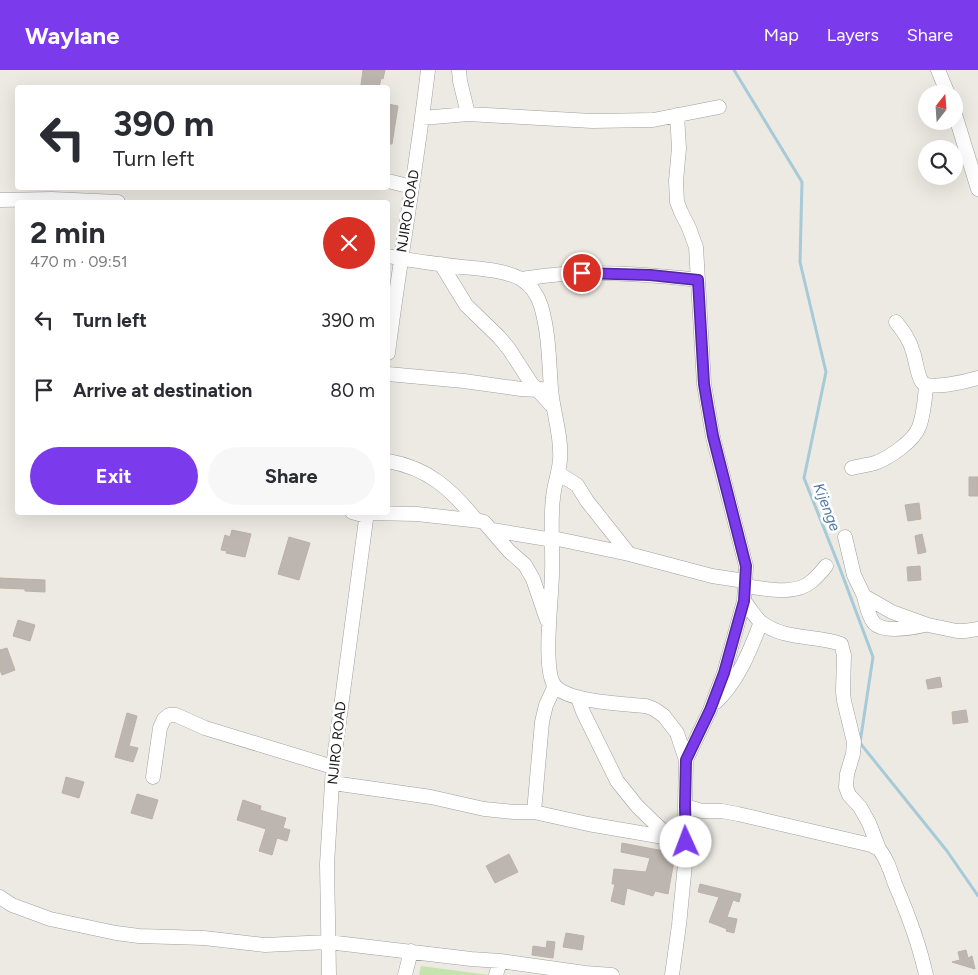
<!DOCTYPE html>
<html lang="en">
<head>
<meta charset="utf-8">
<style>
	body { margin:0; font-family:Figtree,sans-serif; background:#f7f7f7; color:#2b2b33; height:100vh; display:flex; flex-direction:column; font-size:19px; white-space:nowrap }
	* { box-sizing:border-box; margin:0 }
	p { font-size:16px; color:#7c7c81 }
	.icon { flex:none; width:28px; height:28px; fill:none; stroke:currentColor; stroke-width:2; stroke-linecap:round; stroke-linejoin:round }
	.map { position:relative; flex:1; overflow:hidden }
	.details { position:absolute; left:15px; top:130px; width:375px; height:315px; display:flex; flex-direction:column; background:#fff; border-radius:5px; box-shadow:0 5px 20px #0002 }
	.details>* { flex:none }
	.guide { position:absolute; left:15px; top:15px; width:375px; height:105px; border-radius:5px; box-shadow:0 5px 20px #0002; background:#fff; color:#2b2b33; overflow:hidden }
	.needle { width:32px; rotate:17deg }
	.tools { position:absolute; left:918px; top:15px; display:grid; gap:10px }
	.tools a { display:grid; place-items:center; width:45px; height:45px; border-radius:50%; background:#fff; box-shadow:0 5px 20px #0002; font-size:25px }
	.pin { position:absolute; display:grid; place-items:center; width:42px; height:42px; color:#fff; margin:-21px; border:2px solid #fff; border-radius:50%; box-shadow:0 1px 5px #0007 }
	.me { position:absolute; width:55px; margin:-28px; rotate:358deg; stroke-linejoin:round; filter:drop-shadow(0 0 4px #0008) }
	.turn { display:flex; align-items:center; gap:18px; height:105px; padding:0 15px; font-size:22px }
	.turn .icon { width:65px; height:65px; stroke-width:2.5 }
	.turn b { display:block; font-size:35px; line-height:42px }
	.round { display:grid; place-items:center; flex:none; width:52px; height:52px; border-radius:26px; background:#f7f7f7 }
	.overview { display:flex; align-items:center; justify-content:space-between; height:85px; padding:0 15px }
	h1 { font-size:30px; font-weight:700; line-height:38px }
	.cta { display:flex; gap:10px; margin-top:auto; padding:10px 15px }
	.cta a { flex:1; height:58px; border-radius:30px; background:#7c3aed; color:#fff; font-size:20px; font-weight:700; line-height:58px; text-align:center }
	.cta a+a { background:#f7f7f7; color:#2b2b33 }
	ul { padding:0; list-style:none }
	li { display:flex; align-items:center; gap:15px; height:70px; padding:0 15px }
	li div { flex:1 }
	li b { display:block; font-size:19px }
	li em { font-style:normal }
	header { display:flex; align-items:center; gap:30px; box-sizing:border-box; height:70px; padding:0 25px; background:#7c3aed; color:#fff }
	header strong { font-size:24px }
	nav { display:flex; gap:28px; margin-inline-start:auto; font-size:18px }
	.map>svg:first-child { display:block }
	.grass { fill:#c5e3ac }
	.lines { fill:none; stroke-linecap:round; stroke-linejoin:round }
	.stream { stroke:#a6cad7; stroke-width:3 }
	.building { fill:#bdb6b0; stroke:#bdb1a6 }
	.minor-casing { stroke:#a0a0a0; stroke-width:15 }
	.minor { stroke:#fff; stroke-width:14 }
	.route-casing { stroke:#51269a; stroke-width:12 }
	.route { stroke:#7c3aed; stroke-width:9 }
	.labels { text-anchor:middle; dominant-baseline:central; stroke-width:5; stroke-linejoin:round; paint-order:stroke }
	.street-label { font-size:14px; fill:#1c1c1c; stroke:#fff }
	.water-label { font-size:15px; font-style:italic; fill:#5177a4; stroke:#fff }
</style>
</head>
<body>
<header>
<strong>Waylane</strong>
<nav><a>Map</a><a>Layers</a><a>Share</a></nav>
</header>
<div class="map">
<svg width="978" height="905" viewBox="0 0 978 905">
	<rect width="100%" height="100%" fill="#edeae3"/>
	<!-- grass -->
	<path class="grass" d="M 421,896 L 489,905 L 420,905 L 419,904 Z"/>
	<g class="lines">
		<!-- stream -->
		<path class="stream" d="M 734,0 L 802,112 L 800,192 L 826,302 L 804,408 L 839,496 L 873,587 L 860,673 L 947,781 L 978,826"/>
	</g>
	<!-- building -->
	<path class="building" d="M 363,0 L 385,0 L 383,9 L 381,8 L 379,18 L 368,18 L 368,16 L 361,15 Z
		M 388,34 L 398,36 L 392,74 L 388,74 Z
		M 969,407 L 978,407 L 978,426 L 969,426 Z
		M 919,433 L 921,449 L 908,451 L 905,435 Z
		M 232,460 L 251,464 L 245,487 L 226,483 L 227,481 L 221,480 L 225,465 L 230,467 Z
		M 922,464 L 926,482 L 918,484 L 915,466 Z
		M 289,467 L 310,473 L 299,510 L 278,504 Z
		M 920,496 L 921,510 L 908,511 L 907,497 Z
		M 0,508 L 45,510 L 45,522 L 25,521 L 25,519 L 0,518 Z
		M 18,550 L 35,555 L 30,571 L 13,566 Z
		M 7,578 L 15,600 L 2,605 L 0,600 L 0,580 Z
		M 940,607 L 942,617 L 928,619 L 926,610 Z
		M 966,640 L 968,652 L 953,654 L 952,642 Z
		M 127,643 L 137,646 L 129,676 L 138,678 L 133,692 L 115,687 Z
		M 66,707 L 84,712 L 79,728 L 62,723 Z
		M 137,724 L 158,730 L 152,749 L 131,743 Z
		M 243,730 L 261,736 L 260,740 L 286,748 L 283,758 L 290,760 L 287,771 L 277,768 L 272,785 L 259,781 L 266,759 L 237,750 Z
		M 622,773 L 674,783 L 675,785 L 668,824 L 655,821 L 653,826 L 627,818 L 624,835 L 611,831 L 615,814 L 612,814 L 614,799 L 646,802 L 650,788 L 621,782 Z
		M 509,784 L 518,802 L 495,813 L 486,796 Z
		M 700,814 L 741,824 L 739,832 L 733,830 L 727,847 L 737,849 L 734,863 L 726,861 L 727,859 L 709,852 L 719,827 L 698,822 Z
		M 566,863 L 584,866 L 582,880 L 563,877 Z
		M 547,871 L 555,872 L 553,888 L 532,885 L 533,876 L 546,878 Z
		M 966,880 L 968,888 L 972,886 L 975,899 L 952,892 L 960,890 L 958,882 Z"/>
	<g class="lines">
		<!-- minor casing -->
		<g class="minor-casing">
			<path id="minor" d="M 459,0 L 460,11 L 468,44
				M 938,0 L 948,24
				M 954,41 L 978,119
				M 677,45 L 679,78 L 676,111 L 677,132 L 681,142 L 689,158 L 696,177 L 704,314 L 713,367 L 746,496 L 745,516 L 744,531 L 724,603 L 710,640 L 686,690
				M 422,48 L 468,44 L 592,51 L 653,50 L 719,37
				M 388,111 L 412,117
				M 0,130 L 52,129 L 118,132
				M 388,186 C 412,191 437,194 462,197 C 481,199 505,200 521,209 C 531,215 538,226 541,236 C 549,263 549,292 551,319 C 553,343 562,366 560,390 C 559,403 554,415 553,428 C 550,453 553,478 552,503 C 552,525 542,601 555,616 C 569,632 624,634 646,636 L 654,639 L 664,646 L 677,663 L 686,690 L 685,736 L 686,784 L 679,855 L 672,905
				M 441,194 L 466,235 L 499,267 L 509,279 L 531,313 L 554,338
				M 521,209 C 535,207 549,205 563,204 C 608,201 654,205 698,210
				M 896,252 C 903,261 910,270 913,282 C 916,290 917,305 922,312 C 928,321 968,311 978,308
				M 388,283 C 400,188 417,95 428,0
				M 388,304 L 464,311 L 521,319 L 537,320 L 541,319
				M 388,391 C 428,398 451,419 476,450
				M 852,398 C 860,396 868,395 875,393 C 889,388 914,371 919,357 C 924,344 925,329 926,315
				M 558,403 L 577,415 L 587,431 L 629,484
				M 352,442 L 366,446
				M 367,443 L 417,444 L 480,451 L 484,452 L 509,481 L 525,495 L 533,509 L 547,550
				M 492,460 L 553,470
				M 845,467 L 854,505 L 864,526 L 892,542 L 928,555 L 957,561 L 965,561 L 978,559
				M 553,468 L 629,484 L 712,506 L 745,511
				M 745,516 C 766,519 795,526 812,511 C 817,507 822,501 826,496
				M 864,526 C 866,534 868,546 874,553 C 883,563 912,558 925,555
				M 744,531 C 750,538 755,548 762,553 C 785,570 815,565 841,574 L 844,585 L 843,622 L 844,631 L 854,672 L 853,684 L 847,704 L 846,717 L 849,725 L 860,737 L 869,753 L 879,779
				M 578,628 L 583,642 L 617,711 L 637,736 L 670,768
				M 716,632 C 738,611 750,581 761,552
				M 153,707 L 160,658 L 164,649 L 169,645 L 176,645 L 205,658 L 333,697
				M 333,713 L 431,727 L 484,739 L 514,742 L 534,742 L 588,754 L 658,766 C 673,769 677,773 686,784
				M 685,736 L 702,741 L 722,741 L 738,744 L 871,775 L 879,779 C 887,789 891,802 895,814 C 908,844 919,873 926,905
				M 534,742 L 542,652 L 546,635 L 555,616
				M 0,827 L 12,835 L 50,849 L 116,863 L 139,866 L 204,868 L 265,875 L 328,872 L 471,889 L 500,891 L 585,903 L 612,905
				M 329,905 L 327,794 L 333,697 L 367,442
				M 405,905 L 411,881
				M 496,905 L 500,891"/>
		</g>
		<!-- minor -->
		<use href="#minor" class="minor"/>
	</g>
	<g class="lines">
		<!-- route casing -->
		<g class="route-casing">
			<path id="route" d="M 582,203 L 650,205 L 698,210 L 704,314 L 707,332 L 713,366 L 746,496 L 744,531 L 724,603 L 710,640 L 686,690 L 685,736 L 686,772"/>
		</g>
		<!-- route -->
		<use href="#route" class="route"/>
	</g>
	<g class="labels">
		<!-- street labels -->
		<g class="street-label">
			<text transform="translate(408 141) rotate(-81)">NJIRO ROAD</text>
			<text transform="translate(337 673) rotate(-84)">NJIRO ROAD</text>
		</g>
		<!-- water labels -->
		<g class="water-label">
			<text transform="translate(827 437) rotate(69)">Kijenge</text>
		</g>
	</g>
</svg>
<div class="tools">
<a><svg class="needle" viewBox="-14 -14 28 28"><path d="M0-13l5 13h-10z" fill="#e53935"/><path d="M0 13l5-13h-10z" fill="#7c7c81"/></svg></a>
<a><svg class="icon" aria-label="search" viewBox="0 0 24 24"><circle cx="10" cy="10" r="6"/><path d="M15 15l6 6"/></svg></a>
</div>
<div class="pin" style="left:582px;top:203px;background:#d93025"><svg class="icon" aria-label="arrive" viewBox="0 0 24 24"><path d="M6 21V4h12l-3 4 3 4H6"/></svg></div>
<svg class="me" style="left:686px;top:772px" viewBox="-20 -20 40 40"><circle r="19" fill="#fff"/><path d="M0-13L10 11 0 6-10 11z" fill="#7c3aed"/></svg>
<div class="guide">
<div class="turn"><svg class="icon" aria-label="left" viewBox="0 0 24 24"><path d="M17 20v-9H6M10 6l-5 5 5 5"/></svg><div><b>390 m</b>Turn left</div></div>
</div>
<section class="details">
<div class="overview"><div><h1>2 min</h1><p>470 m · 09:51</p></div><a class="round" style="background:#d93025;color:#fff"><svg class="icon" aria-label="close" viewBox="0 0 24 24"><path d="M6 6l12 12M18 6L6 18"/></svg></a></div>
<ul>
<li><svg class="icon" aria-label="left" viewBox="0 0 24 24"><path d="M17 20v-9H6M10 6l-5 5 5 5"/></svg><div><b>Turn left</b></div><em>390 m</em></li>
<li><svg class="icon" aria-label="arrive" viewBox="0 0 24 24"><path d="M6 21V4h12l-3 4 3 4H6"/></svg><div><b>Arrive at destination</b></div><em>80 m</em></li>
</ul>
<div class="cta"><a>Exit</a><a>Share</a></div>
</section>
</div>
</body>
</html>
